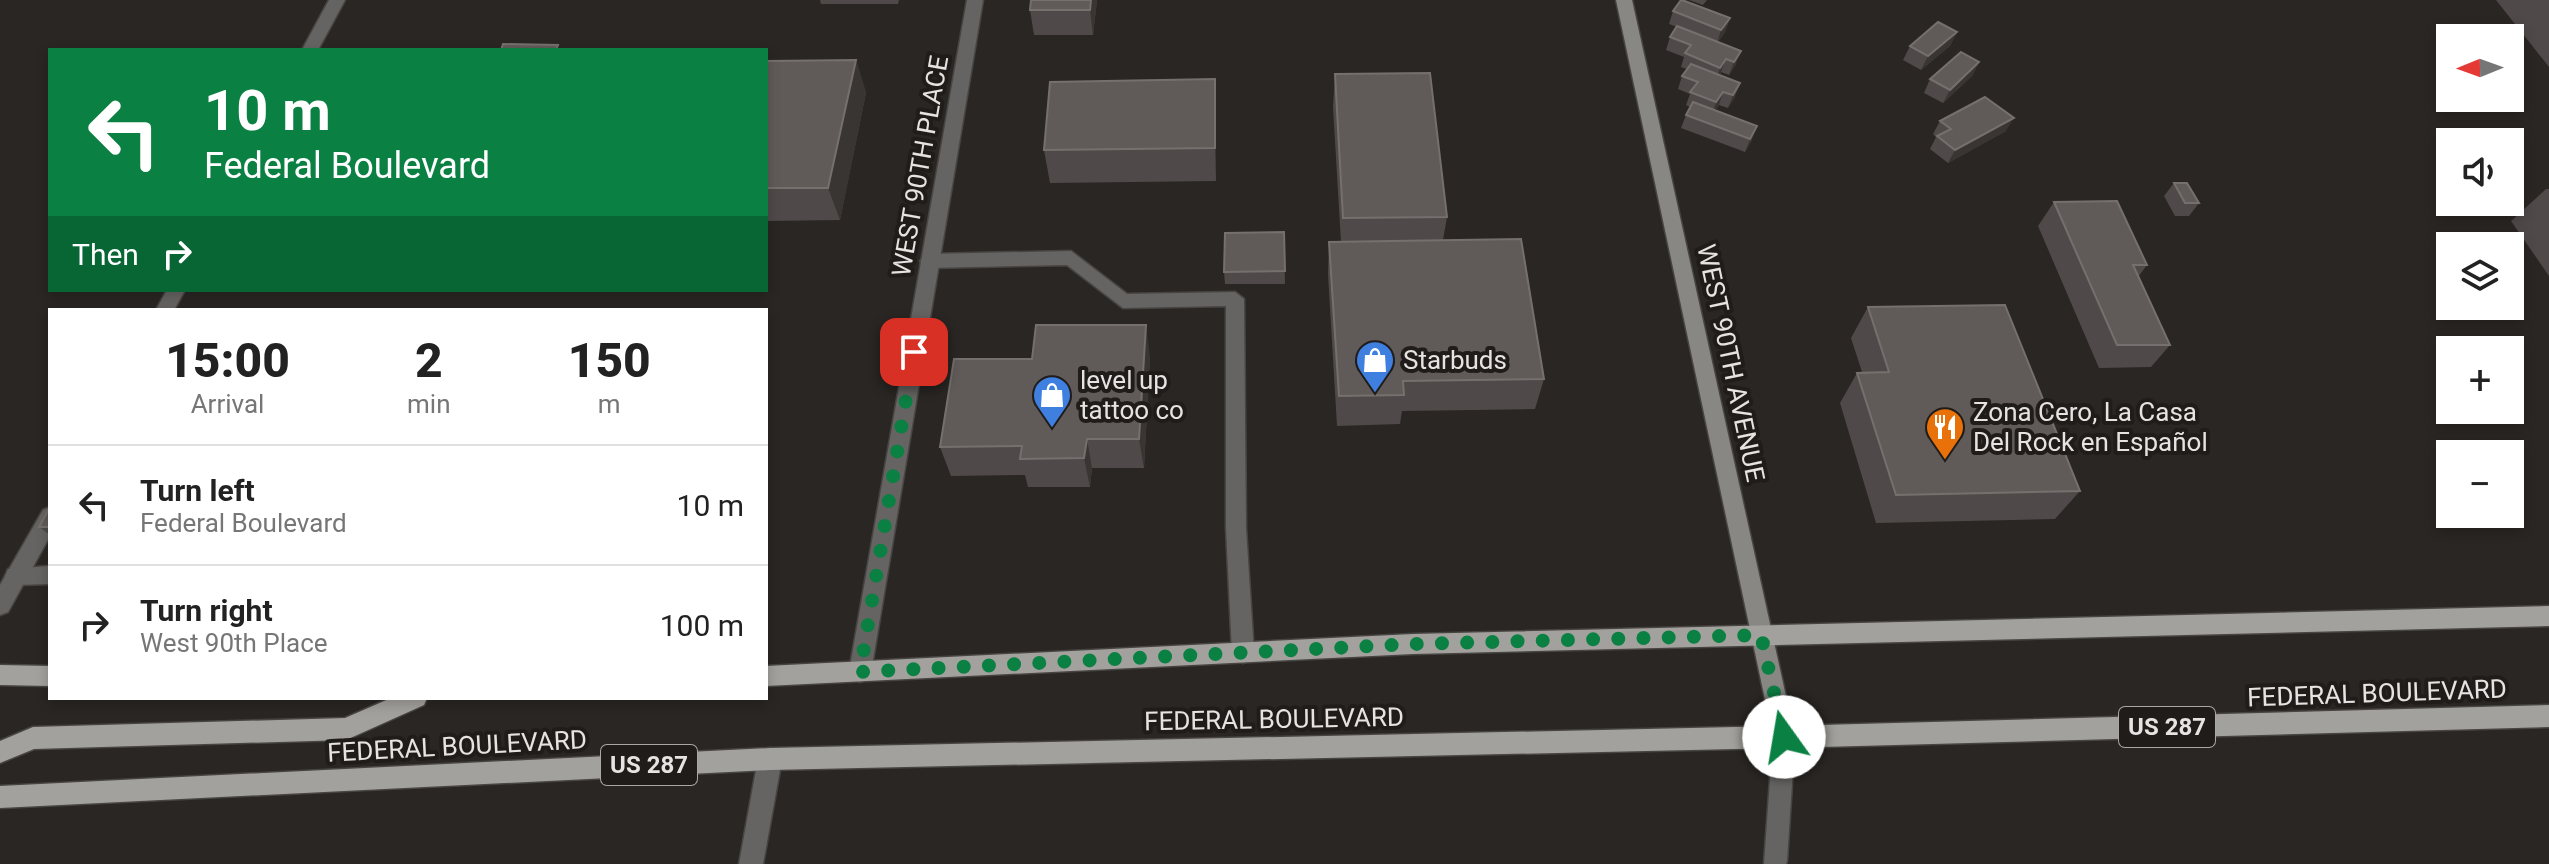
<!DOCTYPE html>
<html lang="en">
<head>
<meta charset="utf-8">
<style>
	body { margin:0; font-family:Roboto,sans-serif; background:#f6f6f6; color:#222; height:100vh; display:flex; flex-direction:column; font-size:30px; white-space:nowrap }
	* { box-sizing:border-box; margin:0 }
	p { font-size:26px; color:#767676 }
	.icon { flex:none; width:44px; height:44px; fill:none; stroke:currentColor; stroke-width:2; stroke-linecap:round; stroke-linejoin:round }
	.map { position:relative; flex:1; overflow:hidden }
	.sheet { position:absolute; left:48px; top:308px; width:720px; height:392px; display:flex; flex-direction:column; background:#fff; border-radius:0px; box-shadow:0 4px 12px #0003 }
	.sheet>* { flex:none }
	.top-card { position:absolute; left:48px; top:48px; width:720px; height:244px; border-radius:0px; box-shadow:0 4px 12px #0003; background:#0b8043; color:#fff; overflow:hidden }
	.needle { width:52px; rotate:269deg }
	.controls { position:absolute; left:2436px; top:24px; display:grid; gap:16px }
	.controls a { display:grid; place-items:center; width:88px; height:88px; border-radius:0px; background:#fff; box-shadow:0 4px 12px #0003; font-size:40px }
	.pin { position:absolute; display:grid; place-items:center; width:68px; height:68px; color:#fff; margin:-34px; border-radius:16px; box-shadow:0 4px 12px #0006 }
	.me { position:absolute; width:88px; margin:-44px; rotate:347deg; stroke-linejoin:round; filter:drop-shadow(0 0 6px #0008) }
	.turn { display:flex; align-items:center; gap:28px; height:168px; padding:0 24px; font-size:36px }
	.turn .icon { width:104px; height:104px; stroke-width:2.5 }
	.turn b { display:block; font-size:56px; line-height:68px }
	.then { display:flex; align-items:center; height:76px; padding:0 24px; background:#0003; gap:16px; font-size:30px }
	.eta { display:flex; justify-content:space-evenly; align-items:center; height:136px; text-align:center }
	.eta b { font-size:48px; font-weight:800; line-height:56px }
	ul { padding:0; list-style:none }
	li { display:flex; align-items:center; gap:24px; height:120px; padding:0 24px; border-top:2px solid #e0e0e0 }
	li div { flex:1 }
	li b { display:block; font-size:30px }
	li em { font-style:normal }
	.map>svg:first-child { display:block }
	.lines { fill:none; stroke-linecap:round; stroke-linejoin:round }
	.lane-casing { stroke:#474442; stroke-width:3 }
	.street-casing { stroke:#474442; stroke-width:3 }
	.secondary-casing { stroke:#474442; stroke-width:3 }
	.primary-casing { stroke:#474442; stroke-width:3 }
	.lane { fill:#656462; fill-rule:evenodd }
	.street { fill:#656462; fill-rule:evenodd }
	.secondary { fill:#888784; fill-rule:evenodd }
	.primary { fill:#a3a19d; fill-rule:evenodd }
	.wall { fill:#4f4a49 }
	.shaded-wall { fill:#393533 }
	.building { fill:#605b59; stroke:#75706e; stroke-width:2 }
	.route { stroke:#0b8043; stroke-width:14; stroke-dasharray:0 25.2 }
	.labels { text-anchor:middle; dominant-baseline:central; stroke-width:8; stroke-linejoin:round; paint-order:stroke }
	.shield { fill:#201c1a; stroke:#aba7a6; stroke-width:2 }
	.shield-label { font-size:24px; font-weight:bold; fill:#e6e3e2 }
	.street-label { font-size:26px; fill:#e6e3e2; stroke:#201c1a }
	.poi-label { font-size:26px; fill:#e6e3e2; stroke:#201c1a; text-anchor:start }
</style>
</head>
<body>
<div class="map">
<svg width="2549" height="864" viewBox="0 0 2549 864">
	<rect width="100%" height="100%" fill="#292623"/>
	<g class="lines">
		<!-- lane casing -->
		<g class="lane-casing">
			<path id="lane" d="M 1071,251 L 1127,294 L 1235,292 L 1244,299 L 1246,528 L 1254,653 L 1251,660 L 1243,663 L 1235,660 L 1232,653 L 1226,528 L 1226,306 L 1123,308 L 1067,265 L 929,268 L 920,261 L 929,254 Z
				M 50,566 L 50,584 L 16,585 L 8,583 L 5,576 L 8,569 Z
				M 770,748 L 778,751 L 782,759 L 763,864 L 739,864 L 758,759 L 762,751 Z"/>
		</g>
		<!-- street casing -->
		<g class="street-casing">
			<path id="street" d="M 329,0 L 345,0 L 318,50 L 302,50 Z
				M 967,0 L 983,0 L 871,672 L 868,679 L 860,682 L 852,679 L 849,672 Z
				M 167,290 L 185,290 L 174,310 L 156,310 Z
				M 50,507 L 50,536 L 8,612 L 0,615 L 0,585 L 43,510 Z
				M 1784,726 L 1792,729 L 1795,737 L 1787,861 L 1786,864 L 1764,864 L 1773,737 L 1776,729 Z"/>
		</g>
		<!-- secondary casing -->
		<g class="secondary-casing">
			<path id="secondary" d="M 1616,0 L 1632,0 L 1795,737 L 1792,745 L 1784,748 L 1776,745 L 1773,737 Z"/>
		</g>
		<!-- primary casing -->
		<g class="primary-casing">
			<path id="primary" d="M 2549,606 L 2549,626 L 1413,654 L 766,686 L 766,666 L 1413,634 Z
				M 0,665 L 50,666 L 50,686 L 0,685 Z
				M 391,698 L 427,698 L 424,705 L 346,740 L 34,749 L 0,763 L 0,741 L 33,727 L 345,718 Z
				M 2549,705 L 2549,727 L 1784,748 L 770,770 L 0,808 L 0,786 L 770,748 L 1784,726 Z"/>
		</g>
		<!-- lane -->
		<use href="#lane" class="lane"/>
		<!-- street -->
		<use href="#street" class="street"/>
		<!-- secondary -->
		<use href="#secondary" class="secondary"/>
		<!-- primary -->
		<use href="#primary" class="primary"/>
	</g>
	<!-- wall -->
	<path class="wall" d="M 820,0 L 899,0 L 898,4 L 821,4 Z
		M 1031,0 L 1097,0 L 1093,35 L 1034,35 L 1030,10 Z
		M 1689,0 L 1707,0 L 1703,5 Z
		M 2496,0 L 2549,0 L 2549,67 Z
		M 1673,11 L 1730,18 L 1725,32 L 1718,42 L 1736,64 L 1729,75 L 1721,72 L 1720,75 L 1735,97 L 1728,108 L 1719,105 L 1715,110 L 1752,140 L 1745,152 L 1681,128 L 1686,115 L 1690,107 L 1686,105 L 1690,94 L 1678,89 L 1682,76 L 1687,69 L 1681,67 L 1684,57 L 1666,50 L 1670,37 L 1677,27 L 1669,24 Z
		M 1957,32 L 1950,46 L 1921,70 L 1903,60 L 1910,46 Z
		M 856,60 L 866,93 L 840,220 L 766,221 L 766,61 Z
		M 1979,62 L 1972,76 L 1943,103 L 1924,93 L 1930,79 Z
		M 1335,74 L 1447,217 L 1443,240 L 1544,379 L 1535,409 L 1402,411 L 1400,424 L 1337,426 L 1328,274 L 1329,242 L 1341,242 L 1333,107 Z
		M 1216,113 L 1216,181 L 1050,183 L 1044,150 Z
		M 1940,121 L 2006,131 L 1948,163 L 1930,149 L 1936,137 L 1933,134 Z
		M 2174,183 L 2199,203 L 2189,216 L 2175,216 L 2164,196 Z
		M 2546,189 L 2549,189 L 2549,276 L 2511,221 Z
		M 2054,202 L 2147,265 L 2138,277 L 2170,345 L 2151,367 L 2099,368 L 2038,226 Z
		M 1284,232 L 1285,284 L 1225,284 L 1224,272 Z
		M 434,290 L 485,290 L 484,291 Z
		M 1868,307 L 2080,491 L 2055,519 L 1876,523 L 1840,403 L 1857,373 L 1862,372 L 1851,338 Z
		M 1150,356 L 1144,468 L 1092,468 L 1090,487 L 1028,487 L 1025,475 L 951,476 L 940,447 L 1032,359 Z
		M 50,507 L 50,535 L 39,527 Z"/>
	<!-- shaded-wall -->
	<path class="shaded-wall" d="M 1091,0 L 1097,0 L 1093,35 L 1090,10 Z
		M 1730,18 L 1725,32 L 1717,43 L 1721,30 Z
		M 1957,32 L 1950,46 L 1921,70 L 1928,56 Z
		M 1741,51 L 1736,64 L 1729,75 L 1734,62 Z
		M 1726,59 L 1721,72 L 1716,81 L 1720,68 Z
		M 856,60 L 866,93 L 840,220 L 828,188 Z
		M 1979,62 L 1972,76 L 1943,103 L 1950,90 Z
		M 1215,79 L 1216,113 L 1216,181 L 1215,148 Z
		M 1740,83 L 1735,97 L 1728,108 L 1733,95 Z
		M 1723,92 L 1719,105 L 1712,116 L 1716,102 Z
		M 2014,118 L 2006,131 L 1948,163 L 1955,150 Z
		M 1757,126 L 1752,140 L 1745,152 L 1750,139 Z
		M 1146,325 L 1150,356 L 1144,468 L 1139,439 Z
		M 1087,439 L 1092,468 L 1090,487 L 1084,458 Z"/>
	<!-- building -->
	<path class="building" d="M 1031,0 L 1091,0 L 1090,10 L 1030,10 Z
		M 1681,0 L 1682,0 L 1730,18 L 1721,30 L 1673,11 Z
		M 1938,22 L 1957,32 L 1928,56 L 1910,46 Z
		M 1677,26 L 1741,51 L 1734,62 L 1726,59 L 1720,68 L 1685,53 L 1691,45 L 1670,37 Z
		M 503,44 L 558,45 L 556,50 L 501,50 Z
		M 1961,52 L 1979,62 L 1950,90 L 1930,79 Z
		M 856,60 L 828,188 L 766,188 L 766,61 Z
		M 1691,64 L 1740,83 L 1733,95 L 1723,92 L 1716,102 L 1690,92 L 1698,82 L 1682,76 Z
		M 1430,73 L 1447,217 L 1343,218 L 1335,74 Z
		M 1215,79 L 1215,148 L 1044,150 L 1050,82 Z
		M 1985,97 L 2014,118 L 1955,150 L 1937,136 L 1951,129 L 1940,121 Z
		M 1693,102 L 1757,126 L 1750,139 L 1686,115 Z
		M 2174,183 L 2187,183 L 2199,203 L 2185,203 Z
		M 2117,201 L 2147,265 L 2133,265 L 2170,345 L 2117,345 L 2054,202 Z
		M 1284,232 L 1285,271 L 1224,272 L 1225,233 Z
		M 1521,239 L 1544,379 L 1403,381 L 1404,395 L 1339,396 L 1329,242 Z
		M 2005,305 L 2080,491 L 1896,495 L 1857,373 L 1889,372 L 1868,307 Z
		M 1036,325 L 1146,325 L 1139,439 L 1087,439 L 1084,458 L 1020,459 L 1022,446 L 940,447 L 954,359 L 1032,359 Z
		M 50,507 L 50,527 L 39,527 Z"/>
	<g class="lines">
		<!-- route -->
		<path class="route" d="M 914,352 L 860,672 L 1413,644 L 1761,635 L 1784,737"/>
	</g>
	<!-- icons -->
	<defs>
		<g id="shop-pin" transform="scale(2)"><path d="M0 17L-7.5 6A9.5 9.5 0 1 1 7.5 6Z" fill="#3f7fe0" stroke="#201c1a"/><path d="M-5-2.5h2.3a2.7 3.5 0 0 1 5.4 0H5L5.5 6h-11ZM-1.5-2.5h3a1.5 2.3 0 0 0-3 0Z" fill="#fff"/></g>
		<g id="restaurant-pin" transform="scale(2)"><path d="M0 17L-7.5 6A9.5 9.5 0 1 1 7.5 6Z" fill="#e8710a" stroke="#201c1a"/><path d="M-5-6h1v4h1v-4h1v4h1v-4h1v5L-1.5 .5V6h-2V.5L-5-1ZM5-6V6H3V1.5H1.5Q1.5-4 5-6Z" fill="#fff"/></g>
	</defs>
	<g fill-rule="evenodd">
		<use href="#shop-pin" x="1375" y="360"/>
		<use href="#shop-pin" x="1052" y="395"/>
		<use href="#restaurant-pin" x="1945" y="427"/>
	</g>
	<g class="labels">
		<!-- shield labels -->
		<g class="shield">
			<rect x="2119" y="707" width="96" height="40" rx="6"/>
			<rect x="601" y="745" width="96" height="40" rx="6"/>
		</g>
		<g class="shield-label">
			<text x="2167" y="727">US 287</text>
			<text x="649" y="765">US 287</text>
		</g>
		<!-- street labels -->
		<g class="street-label">
			<text transform="translate(920 166) rotate(-80)">WEST 90TH PLACE</text>
			<text transform="translate(1731 363) rotate(78)">WEST 90TH AVENUE</text>
			<text transform="translate(2377 693) rotate(-2)">FEDERAL BOULEVARD</text>
			<text transform="translate(1274 719) rotate(-1)">FEDERAL BOULEVARD</text>
			<text transform="translate(457 746) rotate(-3)">FEDERAL BOULEVARD</text>
		</g>
		<!-- poi labels -->
		<g class="poi-label">
			<text x="1403" y="360">Starbuds</text>
			<text x="1080" y="380">level up<tspan x="1080" dy="30">tattoo co</tspan></text>
			<text x="1973" y="412">Zona Cero, La Casa<tspan x="1973" dy="30">Del Rock en Español</tspan></text>
		</g>
	</g>
</svg>
<div class="controls">
<a><svg class="needle" viewBox="-14 -14 28 28"><path d="M0-13l5 13h-10z" fill="#e53935"/><path d="M0 13l5-13h-10z" fill="#767676"/></svg></a>
<a><svg class="icon" aria-label="sound" viewBox="0 0 24 24"><path d="M4 9h4l5-4v14l-5-4H4zM17 9q2 3 0 6"/></svg></a>
<a><svg class="icon" aria-label="layers" viewBox="0 0 24 24"><path d="M12 4l9 5-9 5-9-5zM3 14l9 5 9-5"/></svg></a>
<a>+</a>
<a>−</a>
</div>
<div class="pin" style="left:914px;top:352px;background:#d93025"><svg class="icon" aria-label="arrive" viewBox="0 0 24 24"><path d="M6 21V4h12l-3 4 3 4H6"/></svg></div>
<svg class="me" style="left:1784px;top:737px" viewBox="-20 -20 40 40"><circle r="19" fill="#fff"/><path d="M0-13L10 11 0 6-10 11z" fill="#0b8043"/></svg>
<div class="top-card">
<div class="turn"><svg class="icon" aria-label="left" viewBox="0 0 24 24"><path d="M17 20v-9H6M10 6l-5 5 5 5"/></svg><div><b>10 m</b>Federal Boulevard</div></div>
<div class="then">Then<svg class="icon" aria-label="right" viewBox="0 0 24 24"><path d="M7 20v-9h11M14 6l5 5-5 5"/></svg></div>
</div>
<section class="sheet">
<div class="eta">
<div><b>15:00</b><p>Arrival</p></div>
<div><b>2</b><p>min</p></div>
<div><b>150</b><p>m</p></div>
</div>
<ul>
<li><svg class="icon" aria-label="left" viewBox="0 0 24 24"><path d="M17 20v-9H6M10 6l-5 5 5 5"/></svg><div><b>Turn left</b><p>Federal Boulevard</p></div><em>10 m</em></li>
<li><svg class="icon" aria-label="right" viewBox="0 0 24 24"><path d="M7 20v-9h11M14 6l5 5-5 5"/></svg><div><b>Turn right</b><p>West 90th Place</p></div><em>100 m</em></li>
</ul>
</section>
</div>
</body>
</html>
